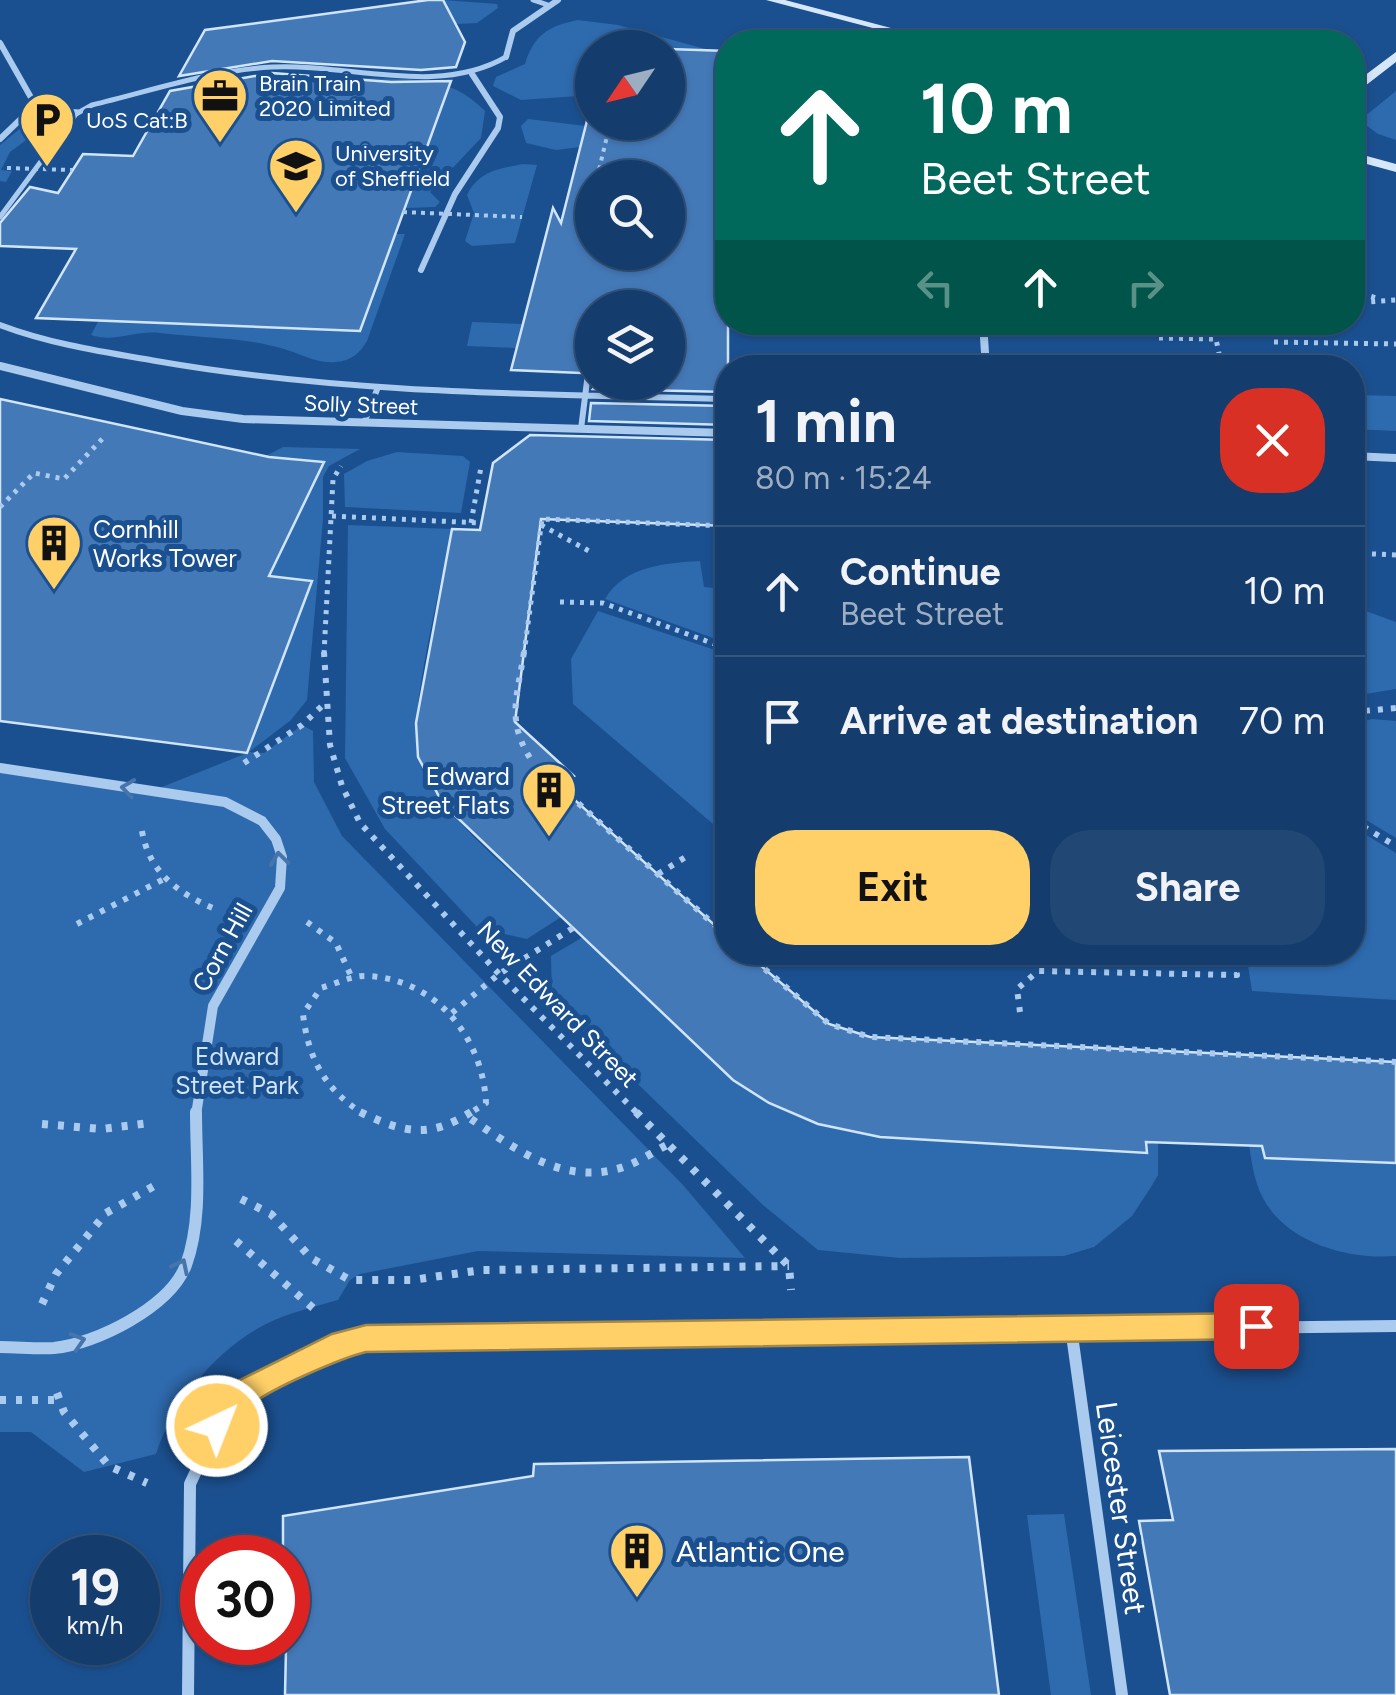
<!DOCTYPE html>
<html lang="en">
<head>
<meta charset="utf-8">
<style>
	body { margin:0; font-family:Figtree,sans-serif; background:#214774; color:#f1f3f6; height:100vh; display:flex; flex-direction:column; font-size:38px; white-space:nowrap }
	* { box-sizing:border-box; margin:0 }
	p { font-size:32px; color:#9dadc2 }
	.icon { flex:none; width:55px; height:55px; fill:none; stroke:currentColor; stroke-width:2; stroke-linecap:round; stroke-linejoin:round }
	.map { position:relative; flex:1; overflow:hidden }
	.details { position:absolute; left:715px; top:355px; width:650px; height:610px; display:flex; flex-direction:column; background:#143c6c; border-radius:40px; box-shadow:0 2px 8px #0004,0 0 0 2px #33567f }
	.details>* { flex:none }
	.top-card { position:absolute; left:715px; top:30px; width:650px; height:305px; border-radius:40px; box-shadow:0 2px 8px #0004,0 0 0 2px #33567f; background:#00695c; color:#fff; overflow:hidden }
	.needle { width:65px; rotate:235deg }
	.tools { position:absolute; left:575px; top:30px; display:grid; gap:20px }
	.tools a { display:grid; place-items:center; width:110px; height:110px; border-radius:50%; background:#143c6c; box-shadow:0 2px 8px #0004,0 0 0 2px #33567f; font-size:50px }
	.speed { position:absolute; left:30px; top:1535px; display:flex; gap:20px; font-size:50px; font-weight:700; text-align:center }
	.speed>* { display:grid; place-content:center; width:130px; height:130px; border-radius:50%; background:#143c6c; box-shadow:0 2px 8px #0004,0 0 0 2px #33567f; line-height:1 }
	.speed small { font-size:25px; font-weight:400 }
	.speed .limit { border:15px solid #d22; background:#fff; color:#111 }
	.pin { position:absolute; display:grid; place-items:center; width:85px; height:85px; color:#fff; margin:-42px; border-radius:20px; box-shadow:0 5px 15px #0006 }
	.me { position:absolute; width:110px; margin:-55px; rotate:43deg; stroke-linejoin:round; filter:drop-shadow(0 0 8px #0008) }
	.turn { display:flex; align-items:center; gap:35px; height:210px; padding:0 40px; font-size:45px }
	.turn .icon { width:130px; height:130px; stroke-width:2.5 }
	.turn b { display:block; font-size:70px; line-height:85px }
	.lanes { display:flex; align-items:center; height:95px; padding:0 40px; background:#0003; justify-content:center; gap:50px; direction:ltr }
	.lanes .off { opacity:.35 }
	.round { display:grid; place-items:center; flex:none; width:105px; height:105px; border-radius:40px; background:#214774 }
	.head { display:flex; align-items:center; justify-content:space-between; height:170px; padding:0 40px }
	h1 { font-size:60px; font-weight:700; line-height:75px }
	.primary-button { display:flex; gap:20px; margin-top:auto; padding:20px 40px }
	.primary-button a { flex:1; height:115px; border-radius:40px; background:#ffd067; color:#111; font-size:40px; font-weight:700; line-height:115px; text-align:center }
	.primary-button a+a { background:#214774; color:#f1f3f6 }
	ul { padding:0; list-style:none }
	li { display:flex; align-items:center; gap:30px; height:130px; padding:0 40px; border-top:2px solid #33567f }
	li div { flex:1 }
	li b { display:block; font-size:38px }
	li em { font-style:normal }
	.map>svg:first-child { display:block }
	.green { fill:#2e6aae }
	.building { fill:#4479b8; stroke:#d0e4fa; stroke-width:2.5; fill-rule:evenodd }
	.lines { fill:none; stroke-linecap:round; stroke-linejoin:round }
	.path-far3 { stroke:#aacaee; stroke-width:4; stroke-dasharray:4 5; stroke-linecap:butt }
	.path-far2 { stroke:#aacaee; stroke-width:5; stroke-dasharray:4 6; stroke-linecap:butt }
	.path-far1 { stroke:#aacaee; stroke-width:6; stroke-dasharray:5 8; stroke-linecap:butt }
	.path { stroke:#aacaee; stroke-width:8; stroke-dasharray:6 10; stroke-linecap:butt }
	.lane-far1 { stroke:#aacaee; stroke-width:5 }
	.lane { stroke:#aacaee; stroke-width:6 }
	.street-far3 { stroke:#aacaee; stroke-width:6 }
	.street-far2 { stroke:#aacaee; stroke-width:8 }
	.street-far1 { stroke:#aacaee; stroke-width:10 }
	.street { stroke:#aacaee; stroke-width:12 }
	.secondary { fill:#d7e7fa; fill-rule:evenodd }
	.path-bridge-far1 { stroke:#aacaee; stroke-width:4; stroke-dasharray:4 5; stroke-linecap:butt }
	.path-bridge { stroke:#aacaee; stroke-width:6; stroke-dasharray:5 8; stroke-linecap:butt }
	.oneway { stroke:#4675ac }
	.route { fill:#ffd067; stroke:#a68743; stroke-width:2.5 }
	.labels { text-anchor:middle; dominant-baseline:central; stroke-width:10; stroke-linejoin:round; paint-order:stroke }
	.far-poi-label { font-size:22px; fill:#fff; stroke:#1b5090; text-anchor:start }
	.far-street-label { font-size:22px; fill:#fff; stroke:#1b5090 }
	.poi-label { font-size:25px; fill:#fff; stroke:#1b5090; text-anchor:start }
	.street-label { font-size:25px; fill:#fff; stroke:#1b5090 }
	.park-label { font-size:25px; fill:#d0e4fa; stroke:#1b5090 }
	.near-street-label { font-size:30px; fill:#fff; stroke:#1b5090 }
	.near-poi-label { font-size:30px; fill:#fff; stroke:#1b5090; text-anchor:start }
</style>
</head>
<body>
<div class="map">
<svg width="1396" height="1695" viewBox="0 0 1396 1695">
	<rect width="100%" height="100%" fill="#1b5090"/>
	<!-- green -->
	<path class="green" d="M 443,0 L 497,4 L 498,8 L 477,23 L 456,24 Z
		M 578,20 L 618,25 L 727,55 L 668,48 L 592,48 L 592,95 L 521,100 L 493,86 L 496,77 L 525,64 C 534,35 548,26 578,20 Z
		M 359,78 C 409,80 448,73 485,111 L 481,138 L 430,192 L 440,202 L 435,207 L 405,208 L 443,104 L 348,101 Z
		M 1396,91 L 1396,140 L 1378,134 L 1363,123 L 1364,117 Z
		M 37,115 L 52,117 L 43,135 L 33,135 L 10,152 L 1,170 L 12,171 L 6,182 L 0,181 L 0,145 Z
		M 528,119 L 586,126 L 580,147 L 556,150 L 526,143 L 521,126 Z
		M 523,164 L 537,165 L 515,243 L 472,246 L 465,241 L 474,213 L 467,195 C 479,171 498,169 523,164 Z
		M 396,234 L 405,234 L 367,341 C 360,353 351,361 336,362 C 316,364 302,354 284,349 C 246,337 199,338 160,333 C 136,330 114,343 91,335 L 99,320 L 360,331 Z
		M 472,322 L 523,324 L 517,348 L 467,346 Z
		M 1353,395 L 1396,396 L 1396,431 L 1353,429 Z
		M 283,447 L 360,449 L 329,466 L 323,477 L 323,519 L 307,700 L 291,720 L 249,752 L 264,753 L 302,725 L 313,731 L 314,782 L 342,836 L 683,1185 L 745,1258 L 478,1251 L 360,1274 L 350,1280 L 338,1300 C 314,1307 287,1313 264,1325 C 216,1350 172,1403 156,1454 L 84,1472 L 31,1432 L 0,1432 L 0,768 L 152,791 L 247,753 L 311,581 L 269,576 L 324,462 L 266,456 Z
		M 397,452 L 463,456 L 470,462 L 461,513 L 345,507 L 344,474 L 367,461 Z
		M 348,525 L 452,529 C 443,576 407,719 418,758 C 432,810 521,879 561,917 L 527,939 L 478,928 L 385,829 L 345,758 Z
		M 700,561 L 704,587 L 727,589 L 727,643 L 605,599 C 624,566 665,563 700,561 Z
		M 1352,606 L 1396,622 L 1396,689 L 1353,696 Z
		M 598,611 L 727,654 L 727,836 L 573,704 L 571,659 Z
		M 1372,719 L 1396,721 L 1396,838 L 1353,812 L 1353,724 Z
		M 1353,827 L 1396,853 L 1396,1000 L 1252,991 L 1246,953 L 1352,952 Z
		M 583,937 L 733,1080 L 769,1103 L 818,1124 L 880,1137 L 1146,1153 L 1146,1142 L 1158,1143 L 1158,1175 L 1151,1187 L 1132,1216 L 1094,1247 L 1064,1256 L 900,1258 L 818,1250 L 763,1205 L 552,1001 L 551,956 Z
		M 1249,1145 L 1396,1163 L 1396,1256 C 1344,1260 1275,1240 1257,1184 C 1253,1172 1251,1158 1249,1145 Z
		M 1064,1514 L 1091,1695 L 1051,1695 L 1027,1515 Z"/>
	<!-- building -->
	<path class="building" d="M 428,0 L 443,0 L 465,42 L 456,67 L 421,70 L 272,61 L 179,76 L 205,30 Z
		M 668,49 L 728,51 L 728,392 L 593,389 L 598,382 L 668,382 L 668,308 L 592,308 L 592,368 L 584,367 L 581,373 L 511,370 L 553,208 L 561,223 L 592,101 L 592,122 L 668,122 ZM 592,178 L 668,178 L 668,252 L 592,252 Z
		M 272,73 L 391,82 L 451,81 L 360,331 L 36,318 L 76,249 L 0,246 L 0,223 L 30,187 L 58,193 L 83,154 L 133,156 L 170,91 Z
		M 0,399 L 269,457 L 324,462 L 269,576 L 312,581 L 247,753 L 0,721 Z
		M 591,403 L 728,406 L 728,425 L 589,421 Z
		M 530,435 L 728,440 L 728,526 L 541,519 L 515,722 L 574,776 L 559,786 L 728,937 L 728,952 L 745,952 L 829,1024 L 870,1037 L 1396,1062 L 1396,1163 L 1265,1158 L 1262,1146 L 1146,1142 L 1147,1153 L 880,1137 L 818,1124 L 769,1103 L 733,1080 L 443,804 L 418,757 L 416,723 L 452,529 L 480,530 L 493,463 Z
		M 1396,1449 L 1396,1695 L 1170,1695 L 1139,1521 L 1173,1520 L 1159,1451 Z
		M 969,1457 L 999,1695 L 285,1695 L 288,1558 L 283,1558 L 283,1516 L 533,1476 L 534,1464 Z"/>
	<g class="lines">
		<!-- path-far3 -->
		<path class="path-far3" d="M 597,178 L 609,128"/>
		<!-- path-far2 -->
		<path class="path-far2" d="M 1352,291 L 1380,299
			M 1352,297 L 1368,302 L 1396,300
			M 1165,322 L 1169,339
			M 1159,338 L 1216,339 L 1222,368
			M 1274,342 L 1396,344
			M 0,507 L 34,473 L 64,479 L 105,436
			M 332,516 L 481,523
			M 471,523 L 481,467
			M 541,525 L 589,551
			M 1352,553 L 1396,555
			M 560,602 L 603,603 L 728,649
			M 324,654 L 333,479 L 341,466
			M 524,654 L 542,519 L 728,526"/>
		<!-- path-far1 -->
		<path class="path-far1" d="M 324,652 L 330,745 L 342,786 L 360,823 L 499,974 L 639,1115
			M 524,652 C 517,699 505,722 534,764
			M 1352,712 L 1396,708
			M 244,763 L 302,725 L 324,704
			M 559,786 L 728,937
			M 1352,820 L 1396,846
			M 142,831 C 149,873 180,895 218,910
			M 658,874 L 689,855
			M 307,922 L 336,943 L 351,976
			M 77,924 L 164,879
			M 1020,1012 L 1017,989 L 1038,971 L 1237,975 L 1232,952
			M 452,1013 L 499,974 L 573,928
			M 365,1115 C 326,1091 308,1059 303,1014 L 321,988 C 335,984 353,975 367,976 C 437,979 483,1039 486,1103 L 467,1115"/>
		<!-- path -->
		<path class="path" d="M 360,1112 C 404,1133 429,1139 471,1112
			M 636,1112 L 789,1266 L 791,1290
			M 471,1119 C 514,1148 561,1184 617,1169 C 634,1165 651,1153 667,1145
			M 42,1124 L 102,1129 L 150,1123
			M 241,1199 L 271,1214 L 311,1258 L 350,1280 L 412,1280 L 482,1270 L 789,1266
			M 236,1241 L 313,1308
			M 42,1304 L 56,1274 L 106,1213 L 154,1186
			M 57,1393 L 64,1412 L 109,1466 L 147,1483
			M 0,1400 L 60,1400"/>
		<!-- lane-far1 -->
		<path class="lane-far1" d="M 533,0 L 548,5
			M 29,108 L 79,112
			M 0,217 L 76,114 L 92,105 C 151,91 211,70 272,67 C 347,63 437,97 506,57"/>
		<!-- lane -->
		<path class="lane" d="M 0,325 C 50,344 104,352 156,361 C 345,394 537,394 728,399
			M 364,423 L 378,387
			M 581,429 L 588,373"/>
		<!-- street-far3 -->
		<path class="street-far3" d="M 0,43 L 33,101 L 28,112 L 0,139
			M 506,57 L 513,31 L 558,0
			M 421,270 L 455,194 L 498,128 L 500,117 L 472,74"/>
		<!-- street-far2 -->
		<path class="street-far2" d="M 983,322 L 986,368
			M 0,366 L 182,411 L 243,419 L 728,433
			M 1352,456 L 1396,458"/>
		<!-- street-far1 -->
		<path class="street-far1" d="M 0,768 L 225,802 L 262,821 L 276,839 L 282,857 L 280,888 L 213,1006 L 196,1115"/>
		<!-- street -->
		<path class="street" d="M 1071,1328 L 1122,1695
			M 0,1347 C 18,1347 36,1349 54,1348 C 96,1344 170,1307 186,1265 C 203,1218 196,1162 196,1112
			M 188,1695 L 190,1484 L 217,1426 L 241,1394 L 342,1344 L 365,1339 L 1396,1326"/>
		<!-- secondary -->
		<path class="secondary" d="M 766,0 L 785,0 L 944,42 L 926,42 Z
			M 1396,52 L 1396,62 L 1352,96 L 1352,85 Z
			M 1352,152 L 1396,164 L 1396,172 L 1352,160 Z"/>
		<!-- path-bridge-far1 -->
		<path class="path-bridge-far1" d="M 7,168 L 72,170
			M 403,212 L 522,217"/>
		<!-- path-bridge -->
		<path class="path-bridge" d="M 745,952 L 829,1024 L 870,1037 L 1396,1062"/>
	</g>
	<!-- one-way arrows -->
	<defs><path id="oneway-chevron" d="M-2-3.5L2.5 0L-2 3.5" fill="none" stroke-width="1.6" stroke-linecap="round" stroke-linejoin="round" transform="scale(2.5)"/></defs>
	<g class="oneway">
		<use href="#oneway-chevron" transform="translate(128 788) rotate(-172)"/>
		<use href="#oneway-chevron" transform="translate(279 859) rotate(-97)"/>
		<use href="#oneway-chevron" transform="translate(181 1266) rotate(-64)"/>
		<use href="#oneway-chevron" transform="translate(78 1341) rotate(-17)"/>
	</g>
	<!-- route -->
	<path class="route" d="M 1256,1313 L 1266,1317 L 1270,1326 L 1266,1335 L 1256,1339 L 366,1352 C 341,1358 267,1390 250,1406 C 237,1418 234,1433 217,1440 L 207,1436 L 202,1426 L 230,1385 L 332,1334 L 366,1325 Z"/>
	<!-- icons -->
	<defs>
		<g id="office-pin" transform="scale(2.875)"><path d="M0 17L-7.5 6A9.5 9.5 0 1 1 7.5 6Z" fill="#ffd067" stroke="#1b5090"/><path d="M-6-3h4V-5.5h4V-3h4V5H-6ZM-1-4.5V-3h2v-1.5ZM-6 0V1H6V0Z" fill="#111"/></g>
		<g id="parking-pin" transform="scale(2.875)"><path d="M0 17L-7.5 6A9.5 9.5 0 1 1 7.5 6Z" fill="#ffd067" stroke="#1b5090"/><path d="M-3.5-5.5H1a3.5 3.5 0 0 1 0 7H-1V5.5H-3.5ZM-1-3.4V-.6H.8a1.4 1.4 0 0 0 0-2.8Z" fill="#111"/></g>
		<g id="university-pin" transform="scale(2.875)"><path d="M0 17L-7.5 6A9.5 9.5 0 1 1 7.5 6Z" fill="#ffd067" stroke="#1b5090"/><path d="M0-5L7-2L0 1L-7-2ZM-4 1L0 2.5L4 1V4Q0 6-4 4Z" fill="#111"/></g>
		<g id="building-pin" transform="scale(2.875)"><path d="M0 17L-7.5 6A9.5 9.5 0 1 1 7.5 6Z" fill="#ffd067" stroke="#1b5090"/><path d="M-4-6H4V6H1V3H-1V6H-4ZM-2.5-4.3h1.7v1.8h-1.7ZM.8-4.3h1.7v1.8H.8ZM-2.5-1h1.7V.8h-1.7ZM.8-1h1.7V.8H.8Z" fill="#111"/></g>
	</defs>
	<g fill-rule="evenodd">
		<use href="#office-pin" x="220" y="96"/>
		<use href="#parking-pin" x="47" y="120"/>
		<use href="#university-pin" x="296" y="166"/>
		<use href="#building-pin" x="54" y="543"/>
		<use href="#building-pin" x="549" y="790"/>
		<use href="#building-pin" x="637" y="1551"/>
	</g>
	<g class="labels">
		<!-- far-poi labels -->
		<g class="far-poi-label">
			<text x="259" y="83">Brain Train<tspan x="259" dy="25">2020 Limited</tspan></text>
			<text x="86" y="120">UoS Cat:B</text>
			<text x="335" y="153">University<tspan x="335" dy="25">of Sheffield</tspan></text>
		</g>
		<!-- far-street labels -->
		<g class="far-street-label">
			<text transform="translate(361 405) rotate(2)">Solly Street</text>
		</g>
		<!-- poi labels -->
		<g class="poi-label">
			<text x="93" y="529">Cornhill<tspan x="93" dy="29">Works Tower</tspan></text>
			<text x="510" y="776" text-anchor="end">Edward<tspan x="510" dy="29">Street Flats</tspan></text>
		</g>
		<!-- street labels -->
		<g class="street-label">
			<text transform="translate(222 947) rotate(-61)">Corn Hill</text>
			<text transform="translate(558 1004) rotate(46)">New Edward Street</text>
		</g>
		<!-- park labels -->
		<g class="park-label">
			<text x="237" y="1056">Edward<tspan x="237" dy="29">Street Park</tspan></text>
		</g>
		<!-- near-street labels -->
		<g class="near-street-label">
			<text transform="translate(1121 1508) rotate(82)">Leicester Street</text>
		</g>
		<!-- near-poi labels -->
		<g class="near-poi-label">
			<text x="676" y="1551">Atlantic One</text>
		</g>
	</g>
</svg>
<div class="tools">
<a><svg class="needle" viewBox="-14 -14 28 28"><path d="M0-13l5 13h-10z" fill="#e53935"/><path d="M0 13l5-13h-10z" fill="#9dadc2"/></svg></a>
<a><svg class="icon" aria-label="search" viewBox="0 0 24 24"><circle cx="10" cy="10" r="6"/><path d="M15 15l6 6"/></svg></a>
<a><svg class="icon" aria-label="layers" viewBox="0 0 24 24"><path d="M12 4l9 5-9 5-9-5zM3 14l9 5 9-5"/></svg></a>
</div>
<div class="speed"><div>19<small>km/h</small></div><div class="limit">30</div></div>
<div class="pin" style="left:1256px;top:1326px;background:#d93025"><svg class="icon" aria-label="arrive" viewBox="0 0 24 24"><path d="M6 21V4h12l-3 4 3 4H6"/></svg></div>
<svg class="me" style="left:217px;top:1426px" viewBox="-20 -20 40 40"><circle r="17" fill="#ffd067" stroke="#fff" stroke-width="3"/><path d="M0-11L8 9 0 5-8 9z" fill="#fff"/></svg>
<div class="top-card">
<div class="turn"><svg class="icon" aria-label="ahead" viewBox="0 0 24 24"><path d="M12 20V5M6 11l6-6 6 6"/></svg><div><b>10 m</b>Beet Street</div></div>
<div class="lanes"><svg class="icon off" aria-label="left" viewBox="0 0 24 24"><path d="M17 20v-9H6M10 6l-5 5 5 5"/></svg><svg class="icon" aria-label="ahead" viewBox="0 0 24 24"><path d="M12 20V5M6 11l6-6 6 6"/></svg><svg class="icon off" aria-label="right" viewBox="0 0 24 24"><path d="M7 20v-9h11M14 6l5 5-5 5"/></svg></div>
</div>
<section class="details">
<div class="head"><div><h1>1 min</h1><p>80 m · 15:24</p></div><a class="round" style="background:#d93025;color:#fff"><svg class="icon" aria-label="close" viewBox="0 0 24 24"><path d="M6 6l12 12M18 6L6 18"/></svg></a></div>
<ul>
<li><svg class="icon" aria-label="ahead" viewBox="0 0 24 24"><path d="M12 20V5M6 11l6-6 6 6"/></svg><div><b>Continue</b><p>Beet Street</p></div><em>10 m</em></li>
<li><svg class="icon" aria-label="arrive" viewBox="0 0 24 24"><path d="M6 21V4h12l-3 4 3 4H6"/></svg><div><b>Arrive at destination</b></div><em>70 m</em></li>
</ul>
<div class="primary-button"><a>Exit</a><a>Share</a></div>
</section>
</div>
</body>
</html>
